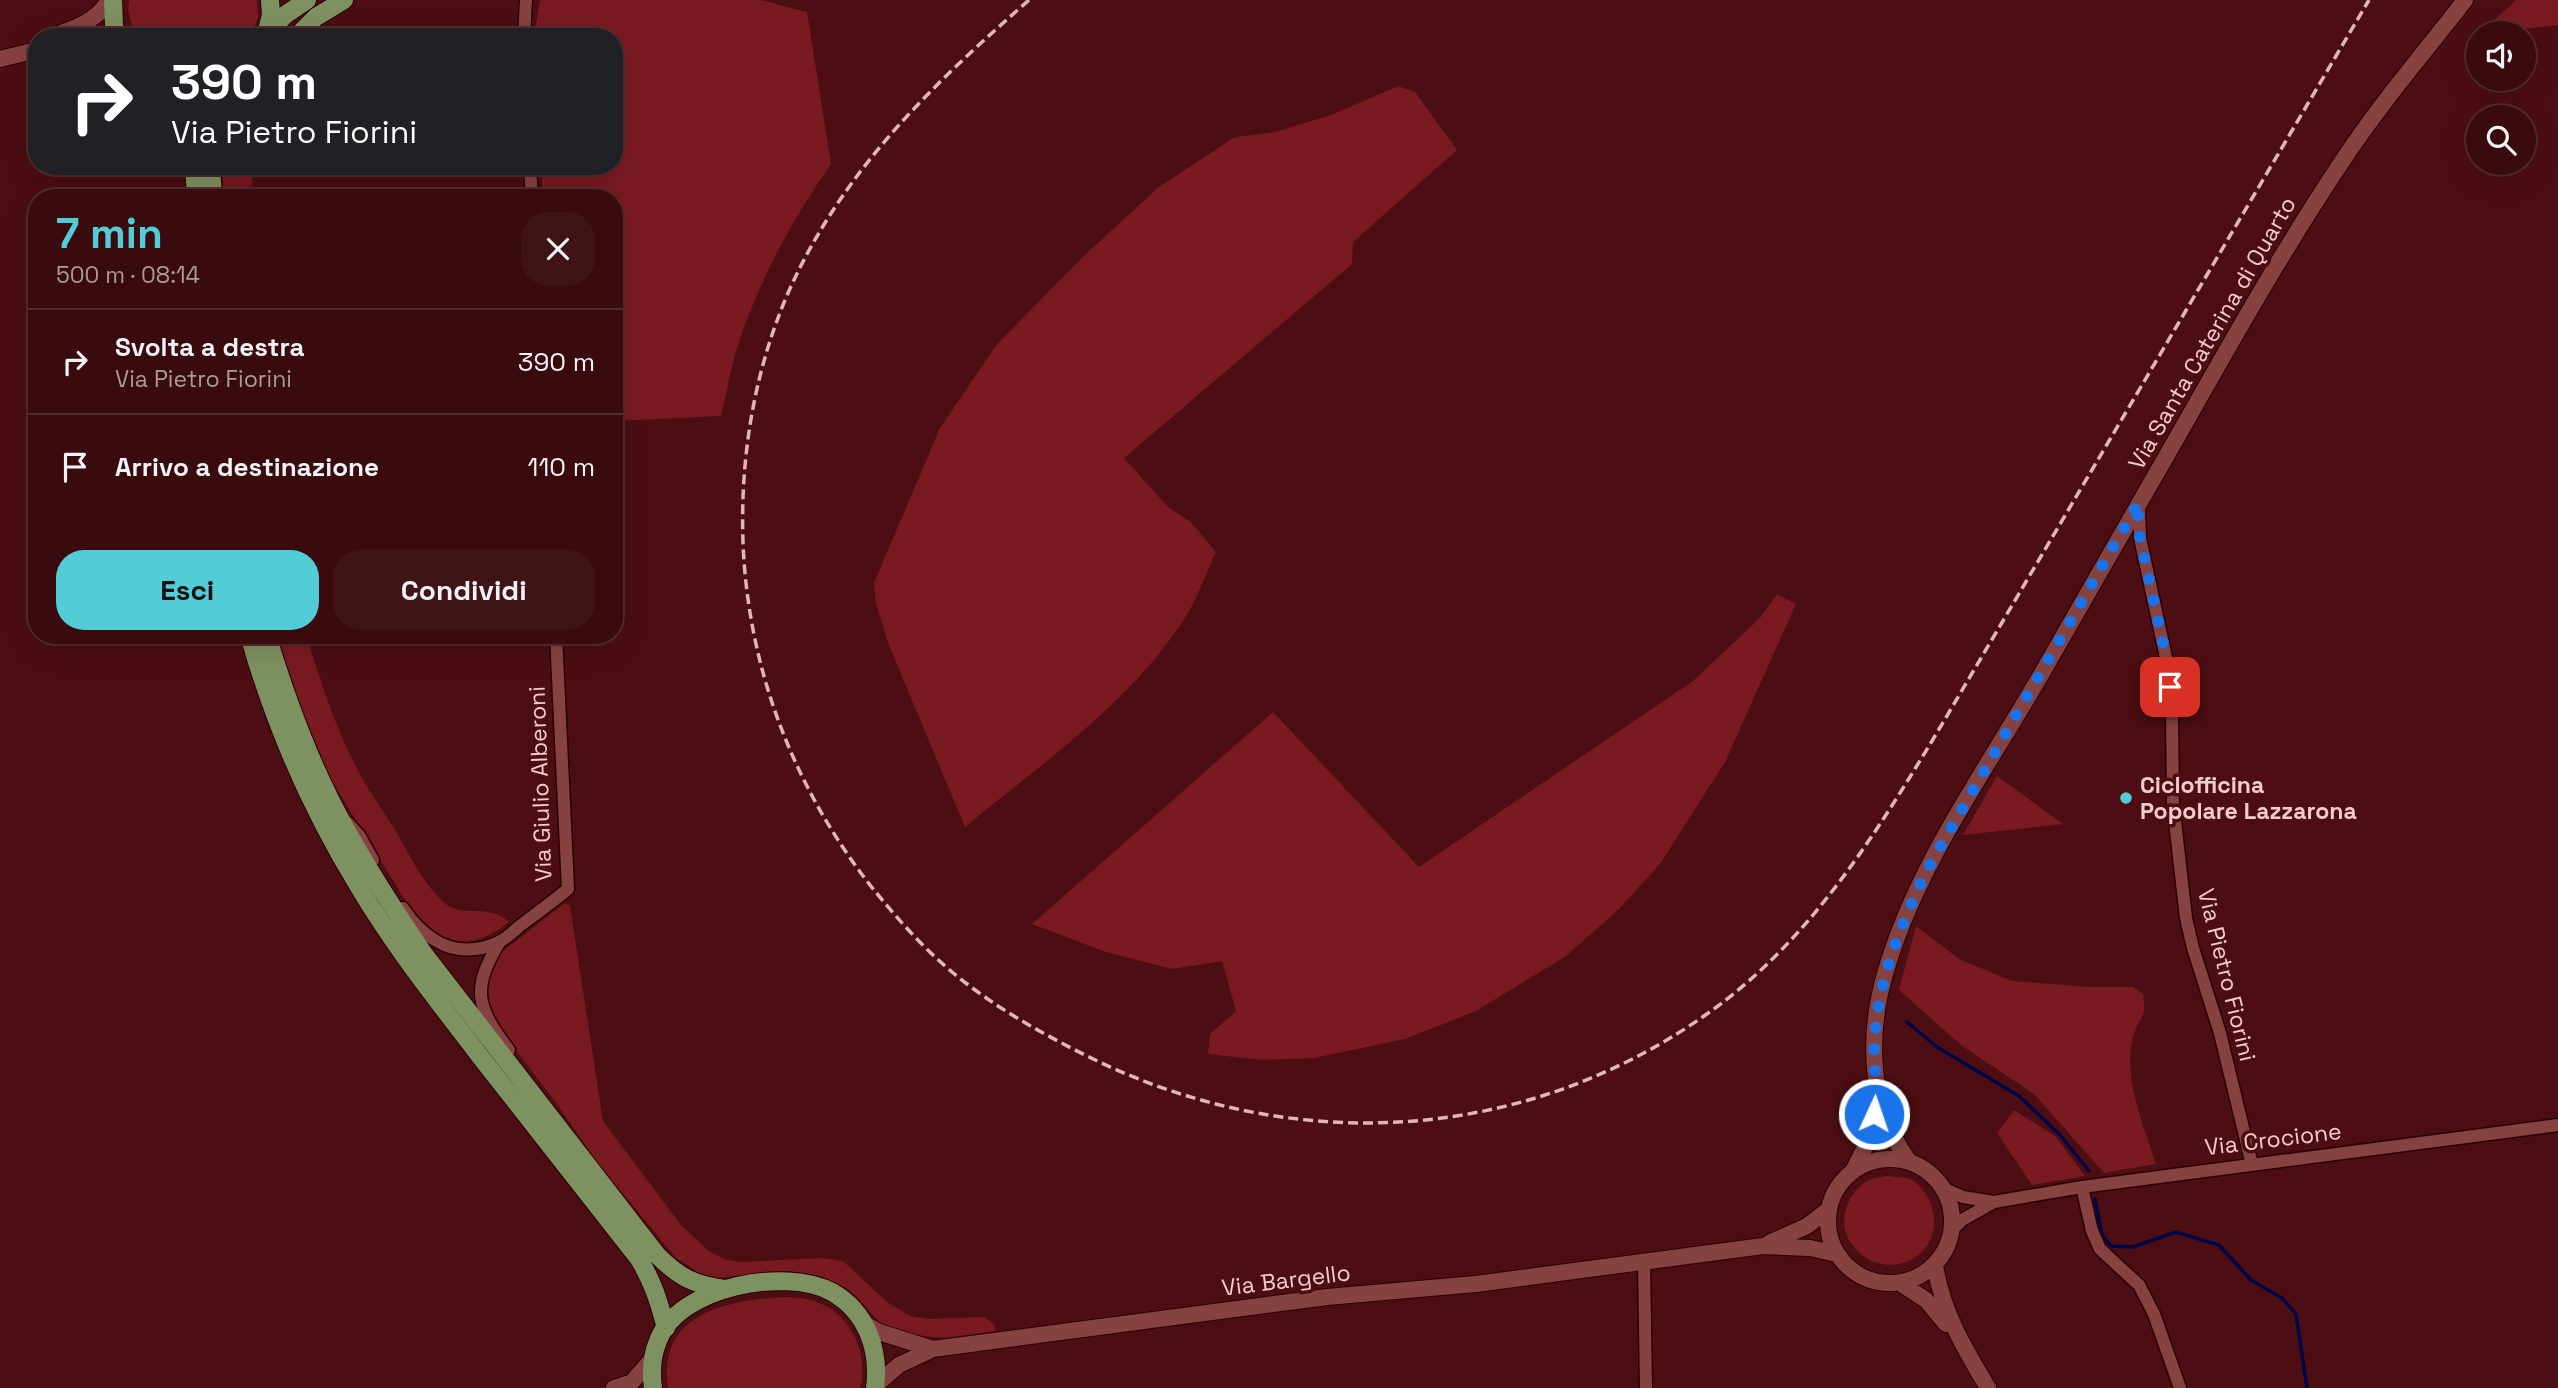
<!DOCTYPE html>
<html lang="it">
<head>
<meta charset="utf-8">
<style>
	body { margin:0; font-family:"Space Grotesk",sans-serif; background:#401317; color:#f1f3f6; height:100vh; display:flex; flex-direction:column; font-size:26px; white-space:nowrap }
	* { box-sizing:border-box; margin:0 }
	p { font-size:23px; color:#ab9a9e }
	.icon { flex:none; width:38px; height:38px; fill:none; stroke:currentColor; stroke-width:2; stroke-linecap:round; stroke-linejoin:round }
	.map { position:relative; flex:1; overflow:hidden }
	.drawer { position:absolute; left:28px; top:189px; width:595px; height:455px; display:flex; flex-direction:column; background:#390a0e; border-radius:28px; box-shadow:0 7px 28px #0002,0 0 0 2px #532b2e }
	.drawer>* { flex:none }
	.guide { position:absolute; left:28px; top:28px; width:595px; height:147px; border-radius:28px; box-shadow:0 7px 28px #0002,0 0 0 2px #532b2e; background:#202124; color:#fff; overflow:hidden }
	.controls { position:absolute; left:2466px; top:21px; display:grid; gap:14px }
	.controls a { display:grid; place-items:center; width:70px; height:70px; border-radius:50%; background:#390a0e; box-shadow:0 7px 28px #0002,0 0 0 2px #532b2e; font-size:35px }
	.pin { position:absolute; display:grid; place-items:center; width:60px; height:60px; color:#fff; margin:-30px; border-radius:14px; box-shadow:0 4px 10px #0006 }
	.me { position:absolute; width:77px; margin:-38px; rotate:3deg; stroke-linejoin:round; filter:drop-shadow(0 0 5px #0008) }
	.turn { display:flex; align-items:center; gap:24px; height:147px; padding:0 28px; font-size:32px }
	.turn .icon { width:91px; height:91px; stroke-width:2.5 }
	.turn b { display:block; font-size:49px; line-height:60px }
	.round { display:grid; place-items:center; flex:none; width:74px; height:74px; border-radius:28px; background:#401317 }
	.headline { display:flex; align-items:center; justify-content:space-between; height:119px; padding:0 28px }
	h1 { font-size:42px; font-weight:700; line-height:52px; color:#52ccd5 }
	.primary-button { display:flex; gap:14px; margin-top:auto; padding:14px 28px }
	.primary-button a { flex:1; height:80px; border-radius:28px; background:#52ccd5; color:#111; font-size:28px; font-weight:700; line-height:80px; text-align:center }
	.primary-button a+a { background:#401317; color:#f1f3f6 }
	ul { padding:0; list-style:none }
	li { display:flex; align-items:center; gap:21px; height:105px; padding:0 28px; border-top:2px solid #532b2e }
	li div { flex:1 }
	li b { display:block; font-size:26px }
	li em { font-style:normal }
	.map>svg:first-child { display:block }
	.green { fill:#791a21 }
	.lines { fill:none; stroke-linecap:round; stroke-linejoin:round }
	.stream { stroke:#000547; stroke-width:3.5 }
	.street-casing { stroke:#2a0003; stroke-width:15 }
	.secondary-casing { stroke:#2a0003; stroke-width:18 }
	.primary-casing { stroke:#2a0003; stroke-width:20 }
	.street { stroke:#854241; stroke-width:12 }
	.secondary { stroke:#854241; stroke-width:16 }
	.primary { stroke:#7e9160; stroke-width:18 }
	.rail { stroke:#e1b6b4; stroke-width:3.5; stroke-dasharray:10 5; stroke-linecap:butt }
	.route { stroke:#1a73e8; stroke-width:12; stroke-dasharray:0 21.6 }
	.poi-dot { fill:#52ccd5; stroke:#4c0e12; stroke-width:2.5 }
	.labels { text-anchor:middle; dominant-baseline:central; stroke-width:7; stroke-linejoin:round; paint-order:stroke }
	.street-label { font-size:23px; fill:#f5ccca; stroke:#4c0e12 }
	.poi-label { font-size:23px; font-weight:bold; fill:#f5ccca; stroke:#4c0e12; text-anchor:start }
</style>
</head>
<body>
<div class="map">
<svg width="2558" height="1388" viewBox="0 0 2558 1388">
	<rect width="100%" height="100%" fill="#4c0e12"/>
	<!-- green -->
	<path class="green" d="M 129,0 L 257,0 L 258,17 L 251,37 L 135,37 L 128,10 Z
		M 540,0 L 761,0 L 807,12 L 831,164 C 792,220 761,277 739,342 C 731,366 727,392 721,416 L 614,421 L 614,198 L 543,198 L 541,166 L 614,166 L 614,37 L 534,37 Z
		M 2516,0 L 2558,0 L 2558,25 L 2489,33 L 2487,27 Z
		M 1398,86 L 1415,92 L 1457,150 L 1353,242 L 1352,264 L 1124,458 L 1169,508 L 1191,522 L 1216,552 C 1205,575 1196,603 1181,624 C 1126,706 1040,765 965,827 L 888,643 L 876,603 L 874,583 L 940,428 L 997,344 L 1088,252 L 1159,187 L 1235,137 L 1275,132 L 1331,115 Z
		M 223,166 L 254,166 L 250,198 L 223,198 Z
		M 1777,594 L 1796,604 L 1725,762 L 1660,864 L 1618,910 L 1566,956 L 1476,1011 L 1405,1039 L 1314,1058 L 1262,1060 L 1208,1054 L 1210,1034 L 1236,1011 L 1222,961 L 1172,969 L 1106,952 L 1032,924 L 1273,712 L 1419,867 L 1693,681 L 1760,618 Z
		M 277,635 L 306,635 C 320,679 334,724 355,765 C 367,789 383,810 397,833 C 410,856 422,881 441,900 C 461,921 486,901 509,922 C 474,949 446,949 415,916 L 333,783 L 303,714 Z
		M 1997,776 L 2063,824 L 1963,835 Z
		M 565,903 L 570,906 L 603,1121 L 681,1225 L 710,1252 L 727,1260 L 742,1262 L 821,1258 L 843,1261 L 887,1302 L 910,1316 L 928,1319 L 984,1317 L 994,1324 L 995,1331 L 946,1338 L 905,1334 L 880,1323 L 860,1300 L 848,1289 L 821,1276 L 789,1271 L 715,1278 L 702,1275 L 675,1257 L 597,1162 L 560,1108 L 495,1023 L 485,994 L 487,979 L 498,955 Z
		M 1916,926 L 1959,959 L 2012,981 L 2088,987 L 2133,987 L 2143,994 C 2148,1021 2136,1019 2132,1041 C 2124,1082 2144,1126 2156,1164 L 2104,1173 L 2034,1094 L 1961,1045 L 1899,990 Z
		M 2014,1110 L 2055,1136 L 2085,1176 L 2032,1185 L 1997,1133 Z
		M 1887,1176 C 1894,1177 1902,1177 1909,1179 C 1918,1182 1926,1193 1930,1202 C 1951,1254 1887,1288 1853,1246 C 1836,1225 1845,1195 1867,1181 C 1872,1178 1881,1177 1887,1176 Z
		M 781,1297 C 796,1297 810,1298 824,1305 C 853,1319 869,1357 860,1388 L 668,1388 C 658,1314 724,1301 781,1297 Z"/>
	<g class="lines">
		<!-- stream -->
		<path class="stream" d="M 1907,1022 L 1937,1047 L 2019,1096 L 2060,1135 L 2089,1171
			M 2095,1199 L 2102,1235 L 2111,1246 L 2133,1247 L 2176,1232 L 2219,1245 L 2251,1280 L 2282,1298 L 2296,1314 L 2307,1388"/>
		<!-- street casing -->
		<g class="street-casing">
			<path id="street" d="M 524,37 L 526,0
				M 530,166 L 532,198
				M 2139,507 L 2140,538 L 2167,662 L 2172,713 L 2173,804 L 2186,918 L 2193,948 L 2220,1033 L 2252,1165
				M 348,823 L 359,835 L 373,860
				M 403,908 C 426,942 458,961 499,942 C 507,938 514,931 521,925 C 536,914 552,902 568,889 L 556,635
				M 500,941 C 471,990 476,1006 509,1050
				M 2082,1187 L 2092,1231 L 2100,1249 L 2139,1285 L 2154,1314 L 2180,1388
				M 1945,1189 L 1963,1197 L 1994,1202 L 2082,1187 L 2558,1125
				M 1952,1230 L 1962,1220 L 1994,1202
				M 1644,1261 L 1646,1388"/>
		</g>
		<!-- secondary casing -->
		<g class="secondary-casing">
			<path id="secondary" d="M 50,37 C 72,29 97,22 109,0
				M 0,59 L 37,50
				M1828 1221a62 62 0 1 1 124 0a62 62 0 1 1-124 0Z
				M 1908,1160 C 1869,1106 1867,1037 1885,974 C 1915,867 1987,769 2042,673 C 2086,595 2131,518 2175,441 C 2229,346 2282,251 2343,160 C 2380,104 2424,53 2465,0
				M 1854,1169 L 1871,1135 L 1877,1100
				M 1769,1243 L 1807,1226 L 1828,1210
				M 1935,1265 C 1942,1311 1964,1348 1988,1388
				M 1900,1283 L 1926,1300 L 1946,1324
				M 865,1324 L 879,1332 L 933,1349
				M 875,1386 L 899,1365 L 933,1349 L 1327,1297 L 1476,1284 L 1763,1246 L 1810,1248 L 1837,1254
				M 614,1388 L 632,1382 L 653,1358"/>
		</g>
		<!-- primary casing -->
		<g class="primary-casing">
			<path id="primary" d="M 113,0 L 114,26 L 118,37
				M 266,34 L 271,15 L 270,0
				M 266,35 L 285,15 L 307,0
				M 296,37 L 316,17 L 344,0
				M 194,166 L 196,198
				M 211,166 L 213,198
				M 249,635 C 274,723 311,809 359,887 C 394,946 437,1000 479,1055 C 532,1123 585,1191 639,1259 C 653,1282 659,1302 666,1328
				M 267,635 C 284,691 304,747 330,799 C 357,853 390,904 424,954 L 657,1255 C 680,1278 693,1284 724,1289
				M 653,1388 C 651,1373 652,1355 658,1341 C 678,1286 786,1267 832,1292 C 867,1312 880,1350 875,1388"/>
		</g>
		<!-- street -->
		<use href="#street" class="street"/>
		<!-- secondary -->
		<use href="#secondary" class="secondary"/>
		<!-- primary -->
		<use href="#primary" class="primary"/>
		<!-- rail -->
		<path class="rail" d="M 1029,0 C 930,87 842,171 788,293 C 754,372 740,457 743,543 C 748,668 793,786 870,885 C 899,921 930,956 967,984 C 1005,1013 1045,1035 1087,1056 C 1288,1156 1519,1145 1704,1016 C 1808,944 1874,837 1938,731 L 2369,0"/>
	</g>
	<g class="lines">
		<!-- route -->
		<path class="route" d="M 1874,1114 C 1879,1087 1872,1061 1875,1034 C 1880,975 1902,922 1927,870 L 2139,502 L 2138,517 L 2140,538 L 2167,662 L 2170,687"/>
	</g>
	<!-- markers -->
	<circle class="poi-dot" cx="2126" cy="798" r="7"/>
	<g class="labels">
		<!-- street labels -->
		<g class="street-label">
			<text transform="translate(2212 333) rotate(-60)">Via Santa Caterina di Quarto</text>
			<text transform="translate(540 784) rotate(-92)">Via Giulio Alberoni</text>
			<text transform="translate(2227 975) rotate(76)">Via Pietro Fiorini</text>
			<text transform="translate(2273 1139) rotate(-7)">Via Crocione</text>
			<text transform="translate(1286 1280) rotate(-7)">Via Bargello</text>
		</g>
		<!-- poi labels -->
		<g class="poi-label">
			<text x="2140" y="785">Ciclofficina<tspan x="2140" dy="26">Popolare Lazzarona</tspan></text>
		</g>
	</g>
</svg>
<div class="controls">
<a><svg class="icon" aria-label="sound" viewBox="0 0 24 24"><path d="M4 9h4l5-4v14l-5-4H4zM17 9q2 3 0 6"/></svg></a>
<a><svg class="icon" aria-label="search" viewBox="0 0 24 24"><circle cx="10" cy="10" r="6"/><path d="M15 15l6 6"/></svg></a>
</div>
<div class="pin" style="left:2170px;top:687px;background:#d93025"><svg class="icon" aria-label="arrive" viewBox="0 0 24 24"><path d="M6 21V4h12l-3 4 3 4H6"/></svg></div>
<svg class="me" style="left:1874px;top:1114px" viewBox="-20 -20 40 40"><circle r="17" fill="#1a73e8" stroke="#fff" stroke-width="3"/><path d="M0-11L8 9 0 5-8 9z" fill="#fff"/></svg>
<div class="guide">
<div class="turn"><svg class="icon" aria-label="right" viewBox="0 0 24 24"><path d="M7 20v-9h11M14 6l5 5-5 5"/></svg><div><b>390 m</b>Via Pietro Fiorini</div></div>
</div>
<section class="drawer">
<div class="headline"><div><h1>7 min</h1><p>500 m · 08:14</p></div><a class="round"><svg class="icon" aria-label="close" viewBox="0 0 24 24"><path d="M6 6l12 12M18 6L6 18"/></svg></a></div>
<ul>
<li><svg class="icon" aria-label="right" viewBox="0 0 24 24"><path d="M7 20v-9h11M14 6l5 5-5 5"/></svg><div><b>Svolta a destra</b><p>Via Pietro Fiorini</p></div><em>390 m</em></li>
<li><svg class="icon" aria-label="arrive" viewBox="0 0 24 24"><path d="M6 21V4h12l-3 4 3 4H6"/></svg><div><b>Arrivo a destinazione</b></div><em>110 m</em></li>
</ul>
<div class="primary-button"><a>Esci</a><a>Condividi</a></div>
</section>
</div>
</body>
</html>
